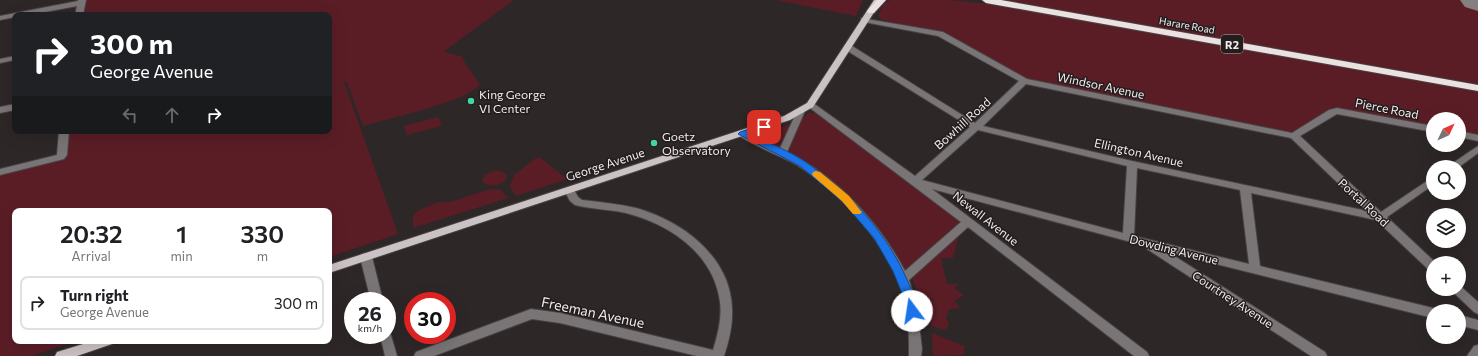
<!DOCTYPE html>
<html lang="en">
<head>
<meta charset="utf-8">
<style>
	body { margin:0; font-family:Commissioner,sans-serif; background:#f2f2f2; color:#202124; height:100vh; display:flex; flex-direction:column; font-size:15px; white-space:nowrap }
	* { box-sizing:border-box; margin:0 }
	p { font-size:13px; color:#757577 }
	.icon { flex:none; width:22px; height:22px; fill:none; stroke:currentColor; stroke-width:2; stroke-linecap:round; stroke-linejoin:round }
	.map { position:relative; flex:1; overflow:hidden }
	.sheet { position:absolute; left:12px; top:208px; width:320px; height:136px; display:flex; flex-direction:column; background:#fff; border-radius:8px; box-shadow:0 4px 16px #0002 }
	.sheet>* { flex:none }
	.top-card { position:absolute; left:12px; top:12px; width:320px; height:122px; border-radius:8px; box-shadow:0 4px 16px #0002; background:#202124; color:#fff; overflow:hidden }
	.needle { width:26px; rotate:46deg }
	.controls { position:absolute; left:1426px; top:112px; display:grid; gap:8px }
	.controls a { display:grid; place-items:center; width:40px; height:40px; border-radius:50%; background:#fff; box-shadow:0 4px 16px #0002; font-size:20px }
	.speed { position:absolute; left:344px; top:292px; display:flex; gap:8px; font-size:20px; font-weight:700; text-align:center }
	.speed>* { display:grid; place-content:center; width:52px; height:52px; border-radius:50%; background:#fff; box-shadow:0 4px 16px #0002; line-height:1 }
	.speed small { font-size:10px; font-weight:400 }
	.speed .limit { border:6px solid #d22; background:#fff; color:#111 }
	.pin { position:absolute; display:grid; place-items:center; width:34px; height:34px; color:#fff; margin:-17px; border-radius:8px; box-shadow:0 2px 6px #0006 }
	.me { position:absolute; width:44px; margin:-22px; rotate:346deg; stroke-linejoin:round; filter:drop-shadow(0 0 3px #0008) }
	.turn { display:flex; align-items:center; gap:14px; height:84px; padding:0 12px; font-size:18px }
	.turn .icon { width:52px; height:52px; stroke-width:2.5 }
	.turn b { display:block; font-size:28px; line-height:34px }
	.lanes { display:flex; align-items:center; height:38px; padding:0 12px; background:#0003; justify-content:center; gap:20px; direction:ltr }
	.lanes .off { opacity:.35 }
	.eta { display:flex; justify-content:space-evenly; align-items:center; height:68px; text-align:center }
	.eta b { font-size:24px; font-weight:600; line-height:28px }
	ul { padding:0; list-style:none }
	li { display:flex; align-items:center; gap:12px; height:54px; margin:0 8px 6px; padding:0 4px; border:2px solid #e0e0e0; border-radius:8px }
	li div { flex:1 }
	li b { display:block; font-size:15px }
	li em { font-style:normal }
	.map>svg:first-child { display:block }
	.green { fill:#5a1d26 }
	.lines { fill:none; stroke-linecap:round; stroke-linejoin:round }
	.runway { fill:#857f7f; fill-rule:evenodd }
	.minor-casing { stroke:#494343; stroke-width:2 }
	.major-casing { stroke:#494343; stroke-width:2 }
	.highway-casing { stroke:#494343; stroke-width:2 }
	.minor { fill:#797576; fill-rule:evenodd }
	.major { fill:#cbc2c3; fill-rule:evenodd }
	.highway { fill:#ebe1e1; fill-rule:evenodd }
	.route { fill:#1a73e8; stroke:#114b97 }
	.slow { fill:#f59e0b }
	.poi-dot { fill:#44d49f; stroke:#241d1e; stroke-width:1.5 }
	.labels { text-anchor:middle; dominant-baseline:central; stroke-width:3; stroke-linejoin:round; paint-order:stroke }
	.far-street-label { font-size:10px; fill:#f1ecec; stroke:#241d1e }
	.shield { fill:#241d1e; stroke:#b4aeae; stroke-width:1 }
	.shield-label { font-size:11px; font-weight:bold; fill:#f1ecec }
	.street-label { font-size:12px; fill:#f1ecec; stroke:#241d1e }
	.poi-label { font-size:12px; fill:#f1ecec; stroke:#241d1e; text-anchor:start }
	.near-street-label { font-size:14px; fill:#f1ecec; stroke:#241d1e }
</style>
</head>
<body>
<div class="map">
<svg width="1478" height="356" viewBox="0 0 1478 356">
	<rect width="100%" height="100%" fill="#2e2727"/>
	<!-- green -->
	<path class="green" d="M 83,0 L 514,0 L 443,52 L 464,57 L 462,58 L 480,85 C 463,103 389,118 363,126 L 347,82 L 344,82 L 398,234 L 329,257 L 329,211 L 15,211 L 15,341 L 76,341 L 31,356 L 0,356 L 0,173 L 63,158 L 66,131 L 329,131 L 329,15 L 81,15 Z
		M 776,0 L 863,0 L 856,16 Z
		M 891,0 L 950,0 L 980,3 L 1478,91 L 1478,136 L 1459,133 L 1459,119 L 1433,119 L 1433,128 L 1337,110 L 1299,130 L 1288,132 L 1228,122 L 1026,80 L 955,39 L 880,19 L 878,16 L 884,3 Z
		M 1000,0 L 1478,0 L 1478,84 Z
		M 808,113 L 815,113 L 822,118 L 962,223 L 903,277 L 879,236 L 821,176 L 753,136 C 765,132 802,123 808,113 Z
		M 438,117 L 442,126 L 407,135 L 404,126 Z
		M 536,158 L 541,158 L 567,179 L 516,196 L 510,187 L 514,175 Z
		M 496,170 L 505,173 L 507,175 L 506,180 C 499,186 491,188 483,182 L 482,180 L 485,175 Z
		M 490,189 L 501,190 L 508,198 L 413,228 L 413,216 L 419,210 L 438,202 L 451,202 Z
		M 956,237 L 958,238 L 953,258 L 941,258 L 947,284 L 959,284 L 954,288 L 964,295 L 954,301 L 960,307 L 956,309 L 952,308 L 949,310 L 946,318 L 949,323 L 947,328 L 944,330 L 932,326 L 912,279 Z
		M 932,333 L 964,346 L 964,355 L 933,356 Z"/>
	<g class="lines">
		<!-- runway -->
		<path class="runway" d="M 1460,0 L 1478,0 L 1478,11 L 1465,7 Z"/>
		<!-- minor casing -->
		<g class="minor-casing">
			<path id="minor" d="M 78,0 L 86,0 L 83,15 L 75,15 L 77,6 L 29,15 L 15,15 L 15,17 L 0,20 L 0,16 L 78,1 Z
				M 861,18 L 943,32 L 1027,79 L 1292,133 L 1329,110 L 1337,108 L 1433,126 L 1433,132 L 1337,114 L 1300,136 L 1381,212 L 1433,177 L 1433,185 L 1387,217 L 1436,263 L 1433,263 L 1433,271 L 1429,270 L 1376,220 L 1251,193 L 1260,266 L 1433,308 L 1438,311 L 1433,311 L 1433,318 L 1168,252 L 1325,352 L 1327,356 L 1311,356 L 1147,249 L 1146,246 L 932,189 L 1147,352 L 1149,356 L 1134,356 L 968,227 L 909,280 L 917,306 L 922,349 L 921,356 L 909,356 C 909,337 909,317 904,298 C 889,246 844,195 797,165 C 784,157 746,143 738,134 L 740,132 L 746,132 L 780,148 L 797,111 L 798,109 L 804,109 L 805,111 L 787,152 C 837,177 879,222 905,271 L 961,222 L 806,105 L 807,103 L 813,103 L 915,176 L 970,127 L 846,50 L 846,46 L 852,46 L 975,123 L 1019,81 L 938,36 L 864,22 L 861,22 ZM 1026,84 L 1291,138 L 1367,211 L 1132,161 L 983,126 ZM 978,130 L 1127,166 L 1123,233 L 922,180 ZM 1137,168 L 1240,190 L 1249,264 L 1134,236 Z
				M 15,56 L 15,60 L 0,63 L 0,59 Z
				M 15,104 L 15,110 L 0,113 L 0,107 Z
				M 59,131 L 69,131 L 67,155 L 64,159 L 0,175 L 0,169 L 57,155 Z
				M 1459,131 L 1478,135 L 1478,141 L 1459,137 Z
				M 1478,146 L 1478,153 L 1459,167 L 1447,167 Z
				M 569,187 L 573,188 L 578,197 L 582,200 C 600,202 618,204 636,208 C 682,221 730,256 732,308 C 733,325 729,341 724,356 L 697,356 L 560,323 L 532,319 L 434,356 L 414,356 L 416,352 L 531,309 L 560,313 L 713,350 C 718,334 722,318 720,302 C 714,256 674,227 633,215 C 614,209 594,210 575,205 L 570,201 L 564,190 Z
				M 366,253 L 370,254 L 372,257 L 383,301 L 371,301 L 360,257 L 362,254 Z
				M 1459,285 L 1478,302 L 1478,314 L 1474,312 L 1453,292 L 1451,289 L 1459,289 Z
				M 1459,315 L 1478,320 L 1478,330 L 1459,325 Z
				M 387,331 L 390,332 L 397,356 L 385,356 L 380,335 L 387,335 Z
				M 1478,345 L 1478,356 L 1467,356 L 1474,346 Z"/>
		</g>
		<!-- major casing -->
		<g class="major-casing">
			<path id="major" d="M 874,0 L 882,0 L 813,107 L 790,120 L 329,273 L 329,265 L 784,116 L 807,103 Z
				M 93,341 L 114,341 L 112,344 L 77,356 L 55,356 L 57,352 Z"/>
		</g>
		<!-- highway casing -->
		<g class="highway-casing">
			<path id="highway" d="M 877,0 L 886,0 L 874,13 L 868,13 L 867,11 Z
				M 982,0 L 1001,0 L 1478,85 L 1478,91 L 986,3 Z"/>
		</g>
		<!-- minor -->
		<use href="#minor" class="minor"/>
		<!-- major -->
		<use href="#major" class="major"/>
		<!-- highway -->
		<use href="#highway" class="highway"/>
	</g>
	<!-- route -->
	<path class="route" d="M 764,124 L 767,125 L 768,127 L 767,129 L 750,134 C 768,143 790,151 807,163 C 850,193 888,234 908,282 C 912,291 920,305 916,314 L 912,315 L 908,314 L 904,298 L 893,271 L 874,238 L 842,201 L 800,166 L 738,134 L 740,132 Z"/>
	<!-- slow -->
	<path class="slow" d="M 816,171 L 820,172 L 849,196 L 860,210 L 862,212 L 860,214 L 853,214 L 842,201 L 813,176 L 812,174 L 813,172 Z"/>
	<!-- markers -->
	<g class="poi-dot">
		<circle cx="471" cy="101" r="4"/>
		<circle cx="654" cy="143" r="4"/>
	</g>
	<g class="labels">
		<!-- far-street labels -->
		<g class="far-street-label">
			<text transform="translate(1187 25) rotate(10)">Harare Road</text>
		</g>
		<!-- shield labels -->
		<rect class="shield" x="1221" y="35" width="22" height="18" rx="3"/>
		<g class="shield-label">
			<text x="1232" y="44">R2</text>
		</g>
		<!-- street labels -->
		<g class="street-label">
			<text transform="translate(1101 85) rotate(12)">Windsor Avenue</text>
			<text transform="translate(1387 108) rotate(11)">Pierce Road</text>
			<text transform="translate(962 123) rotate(-42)">Bowhill Road</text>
			<text transform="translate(1139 152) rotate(13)">Ellington Avenue</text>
			<text transform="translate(605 164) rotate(-18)">George Avenue</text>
			<text transform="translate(1364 202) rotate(43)">Portal Road</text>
			<text transform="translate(986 218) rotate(38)">Newall Avenue</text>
			<text transform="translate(1174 249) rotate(14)">Dowding Avenue</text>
			<text transform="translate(1233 299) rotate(33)">Courtney Avenue</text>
		</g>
		<!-- poi labels -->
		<g class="poi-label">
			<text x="479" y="94">King George<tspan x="479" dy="14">VI Center</tspan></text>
			<text x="662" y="136">Goetz<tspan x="662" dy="14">Observatory</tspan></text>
		</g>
		<!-- near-street labels -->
		<g class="near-street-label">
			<text transform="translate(593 312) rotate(12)">Freeman Avenue</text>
		</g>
	</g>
</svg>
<div class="controls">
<a><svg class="needle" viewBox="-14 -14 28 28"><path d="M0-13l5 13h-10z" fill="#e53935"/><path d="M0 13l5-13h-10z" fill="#757577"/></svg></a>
<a><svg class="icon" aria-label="search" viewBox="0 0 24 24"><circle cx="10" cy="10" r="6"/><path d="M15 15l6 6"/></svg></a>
<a><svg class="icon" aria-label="layers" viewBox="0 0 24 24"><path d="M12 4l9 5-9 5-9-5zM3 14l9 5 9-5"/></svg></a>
<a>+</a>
<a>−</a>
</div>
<div class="speed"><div>26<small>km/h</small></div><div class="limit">30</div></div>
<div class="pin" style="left:764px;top:127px;background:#d93025"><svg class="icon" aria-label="arrive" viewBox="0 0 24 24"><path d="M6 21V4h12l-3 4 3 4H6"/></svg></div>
<svg class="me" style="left:912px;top:311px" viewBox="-20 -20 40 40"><circle r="19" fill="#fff"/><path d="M0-13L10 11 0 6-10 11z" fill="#1a73e8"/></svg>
<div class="top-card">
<div class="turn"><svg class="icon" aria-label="right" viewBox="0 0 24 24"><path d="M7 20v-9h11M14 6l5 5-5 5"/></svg><div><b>300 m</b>George Avenue</div></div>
<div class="lanes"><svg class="icon off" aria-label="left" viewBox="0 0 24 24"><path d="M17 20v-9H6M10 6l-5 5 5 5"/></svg><svg class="icon off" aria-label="ahead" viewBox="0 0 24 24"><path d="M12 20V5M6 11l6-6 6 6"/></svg><svg class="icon" aria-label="right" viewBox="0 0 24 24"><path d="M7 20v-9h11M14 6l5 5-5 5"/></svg></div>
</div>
<section class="sheet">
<div class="eta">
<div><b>20:32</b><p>Arrival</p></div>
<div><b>1</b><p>min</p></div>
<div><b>330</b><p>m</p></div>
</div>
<ul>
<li><svg class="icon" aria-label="right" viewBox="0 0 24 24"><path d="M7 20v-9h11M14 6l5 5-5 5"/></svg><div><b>Turn right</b><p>George Avenue</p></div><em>300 m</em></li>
</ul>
</section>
</div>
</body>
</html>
